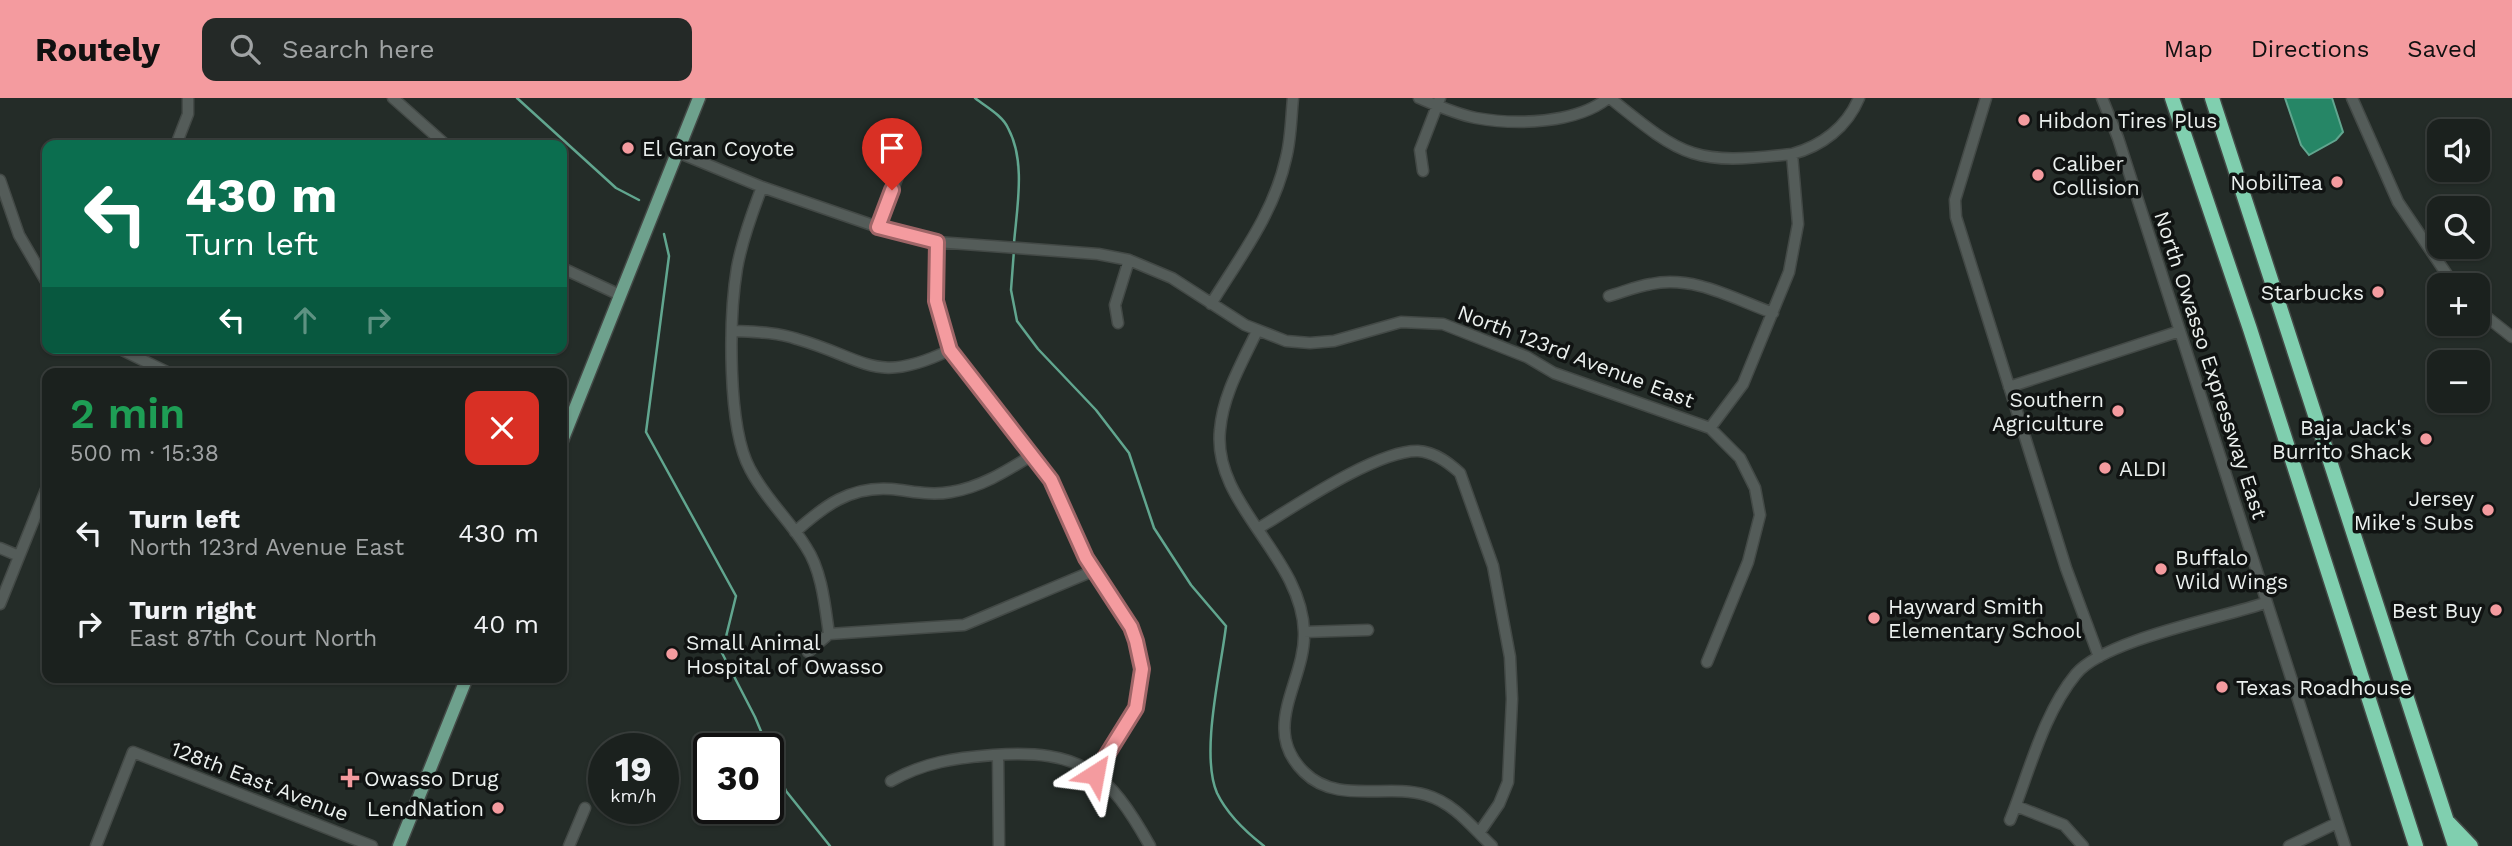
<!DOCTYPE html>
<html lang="en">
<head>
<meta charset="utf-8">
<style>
	body { margin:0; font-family:"Work Sans",sans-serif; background:#242927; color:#f1f3f6; height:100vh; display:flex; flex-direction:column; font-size:26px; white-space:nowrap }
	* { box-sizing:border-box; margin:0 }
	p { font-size:23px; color:#a0a3a4 }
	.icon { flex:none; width:38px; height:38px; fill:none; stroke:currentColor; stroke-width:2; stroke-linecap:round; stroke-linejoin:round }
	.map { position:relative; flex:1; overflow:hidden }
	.details { position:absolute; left:42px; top:270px; width:525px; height:315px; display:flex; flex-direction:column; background:#1b211e; border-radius:14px; box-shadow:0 2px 5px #0004,0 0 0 2px #393e3c }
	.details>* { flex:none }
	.hud { position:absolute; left:42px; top:42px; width:525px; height:214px; border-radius:14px; box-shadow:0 2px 5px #0004,0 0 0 2px #393e3c; background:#0b6e4f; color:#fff; overflow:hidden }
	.buttons { position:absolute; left:2427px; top:21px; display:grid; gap:14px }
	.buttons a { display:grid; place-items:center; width:63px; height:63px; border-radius:14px; background:#1b211e; box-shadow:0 2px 5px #0004,0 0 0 2px #393e3c; font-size:35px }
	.speed { position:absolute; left:588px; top:635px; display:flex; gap:14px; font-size:35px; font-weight:700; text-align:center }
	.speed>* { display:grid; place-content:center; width:91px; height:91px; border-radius:50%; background:#1b211e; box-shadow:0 2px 5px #0004,0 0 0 2px #393e3c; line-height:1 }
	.speed small { font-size:18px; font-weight:400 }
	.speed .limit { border:4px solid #111; border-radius:10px; background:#fff; color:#111 }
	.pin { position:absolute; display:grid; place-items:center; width:60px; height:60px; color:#fff; margin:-72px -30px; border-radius:50% 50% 50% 0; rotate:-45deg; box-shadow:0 0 7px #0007 }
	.pin .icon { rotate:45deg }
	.me { position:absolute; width:77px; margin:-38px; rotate:34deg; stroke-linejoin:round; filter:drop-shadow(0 0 5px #0008) }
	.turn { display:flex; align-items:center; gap:24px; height:147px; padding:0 28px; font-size:32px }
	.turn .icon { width:91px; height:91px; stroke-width:2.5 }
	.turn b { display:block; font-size:49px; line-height:60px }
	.lanes { display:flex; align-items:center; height:66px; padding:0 28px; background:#0003; justify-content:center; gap:35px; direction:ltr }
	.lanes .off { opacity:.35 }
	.round { display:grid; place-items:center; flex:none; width:74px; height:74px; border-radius:14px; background:#242927 }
	.summary { display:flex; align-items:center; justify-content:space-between; height:119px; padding:0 28px }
	h1 { font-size:42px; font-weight:600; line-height:52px; color:#1e9e55 }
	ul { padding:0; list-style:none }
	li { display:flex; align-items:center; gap:21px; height:91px; padding:0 28px }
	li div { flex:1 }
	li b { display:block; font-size:26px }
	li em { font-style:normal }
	header { display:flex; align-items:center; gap:42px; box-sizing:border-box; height:98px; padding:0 35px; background:#f49b9f; color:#111 }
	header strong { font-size:33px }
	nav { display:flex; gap:38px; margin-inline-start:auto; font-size:24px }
	.search { width:490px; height:63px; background:#242927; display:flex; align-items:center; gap:18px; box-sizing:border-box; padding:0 24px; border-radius:14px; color:#a0a3a4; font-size:26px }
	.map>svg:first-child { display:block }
	.water { fill:#268666; stroke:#61a68f; stroke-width:2 }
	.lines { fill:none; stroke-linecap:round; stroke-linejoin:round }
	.stream { stroke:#61a68f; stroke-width:2.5 }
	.minor-casing { stroke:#434946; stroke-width:13 }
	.major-casing { stroke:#434946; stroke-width:15 }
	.highway-casing { stroke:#434946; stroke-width:17 }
	.minor { stroke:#545c59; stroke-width:10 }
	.major { stroke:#6ea18d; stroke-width:12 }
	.highway { stroke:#80cfaf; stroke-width:14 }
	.route-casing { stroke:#9f6567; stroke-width:18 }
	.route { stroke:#f49b9f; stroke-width:12 }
	.poi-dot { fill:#f49b9f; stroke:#101312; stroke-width:2.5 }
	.labels { text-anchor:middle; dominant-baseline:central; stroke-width:7; stroke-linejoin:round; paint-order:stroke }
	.poi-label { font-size:21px; fill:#ebf0ee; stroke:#101312; text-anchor:start }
	.street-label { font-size:21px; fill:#ebf0ee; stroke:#101312 }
</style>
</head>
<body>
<header>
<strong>Routely</strong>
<div class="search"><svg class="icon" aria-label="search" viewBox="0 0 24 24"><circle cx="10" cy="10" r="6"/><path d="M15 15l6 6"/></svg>Search here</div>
<nav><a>Map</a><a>Directions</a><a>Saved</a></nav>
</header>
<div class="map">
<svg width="2512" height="748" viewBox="0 0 2512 748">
	<rect width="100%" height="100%" fill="#242c28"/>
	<!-- water -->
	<path class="water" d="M 2285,0 L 2332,0 L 2343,34 L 2336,42 L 2309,57 L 2301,47 Z"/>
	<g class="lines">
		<!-- stream -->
		<path class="stream" d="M 517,0 L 616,90 L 639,102
			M 975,0 C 986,9 1002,17 1008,30 C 1026,63 1017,109 1014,145
			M 664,136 L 669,158 L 646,334 L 736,498 L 722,555 L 755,619 L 786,693 L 830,748
			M 1014,152 L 1011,192 L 1017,223 L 1038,251 L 1096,312 L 1129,355 L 1154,430 L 1191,487 L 1226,528 C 1221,571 1200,656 1217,695 C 1227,716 1246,734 1264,748"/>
		<!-- minor casing -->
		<g class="minor-casing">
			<path id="minor" d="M 393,0 L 446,47
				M 1419,0 C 1438,8 1456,16 1476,20 C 1515,27 1576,26 1608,0
				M 1610,0 C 1685,61 1695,67 1792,56
				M 1986,0 L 1955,102 L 1956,119 L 2066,470 L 2099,559
				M 2102,0 L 2118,40 L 2345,748
				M 2352,0 L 2398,104 L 2454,187
				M 176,47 L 188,16 L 188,0
				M 677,54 L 762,89 L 878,129 L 937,144 L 1098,156 L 1129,162 L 1172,180 L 1245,227 L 1286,243 L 1310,245 L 1334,243 L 1401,224 L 1443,226 L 1527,259 L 1554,275 L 1710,330 L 1740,360 L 1755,390 L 1760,417 L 1748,464 L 1707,564
				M 1423,73 L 1420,52 L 1440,0
				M 0,82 L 19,137 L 47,185
				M 762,89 C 752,115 742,142 737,170 C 729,218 727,329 750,371 C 766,402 789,421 806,449 C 822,473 825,508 829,536
				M 878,129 L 902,68 L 916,55
				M 937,144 L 936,203 L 950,252 L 1051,382 L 1086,459 L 1131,529 L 1136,543 L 1142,571 L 1136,610 L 1095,676
				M 562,170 L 620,197
				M 1609,198 C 1623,194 1637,188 1651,186 C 1694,177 1734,201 1773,215
				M 1211,206 C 1240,159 1274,115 1286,60 C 1291,41 1291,20 1293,0
				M 2478,212 L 2512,239
				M 1118,225 L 1115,207 L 1129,162
				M 733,233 C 755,234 776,234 797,241 C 867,261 875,288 950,252
				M 1257,233 C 1242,265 1223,296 1220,332 C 1212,406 1302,458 1304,534 C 1306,583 1259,630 1304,674 C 1337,707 1386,685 1426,697 C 1454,705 1472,729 1492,748
				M 118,250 L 169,275
				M 2009,289 L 2180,233
				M 1710,330 L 1743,286 L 1789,174 L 1798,126 L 1792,56 C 1822,48 1847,29 1859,0
				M 1259,430 C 1295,408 1377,352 1418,353 C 1435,354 1449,365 1460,375 L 1493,468 L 1510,559 L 1512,601 L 1508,684 L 1499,706 L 1479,735
				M 795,434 C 824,408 850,388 891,391 C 912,393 930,398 951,394 C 982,389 1008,372 1034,356
				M 0,450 L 19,458
				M 0,506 L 47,389
				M 1304,534 L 1368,532
				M 808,554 L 829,536 L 964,527 L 1093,473
				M 998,657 L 999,748
				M 891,683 C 925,664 955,660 993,657 C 1081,651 1108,673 1150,748
				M 2016,708 L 2064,727 L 2083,748
				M 2010,722 C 2029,675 2043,616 2076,576 C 2104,542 2221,520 2265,505
				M 96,748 L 133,654 L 372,748
				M 569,748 L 585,710
				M 2289,748 L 2337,725"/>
		</g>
		<!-- major casing -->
		<g class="major-casing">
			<path id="major" d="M 562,343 L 699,0
				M 399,748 L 467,579"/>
		</g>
		<!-- highway casing -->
		<g class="highway-casing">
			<path id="highway" d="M 2172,0 L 2250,231 L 2416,748
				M 2212,0 L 2455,748
				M 2449,725 L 2471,748"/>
		</g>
		<!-- minor -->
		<use href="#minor" class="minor"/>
		<!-- major -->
		<use href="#major" class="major"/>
		<!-- highway -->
		<use href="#highway" class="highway"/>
	</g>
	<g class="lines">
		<!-- route casing -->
		<g class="route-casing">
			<path id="route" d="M 892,92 L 878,129 L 937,144 L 936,203 L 950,252 L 1051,382 L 1086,460 L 1131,529 L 1136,543 L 1142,571 L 1136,610 L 1095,676"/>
		</g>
		<!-- route -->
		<use href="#route" class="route"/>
	</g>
	<!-- markers -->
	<g class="poi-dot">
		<circle cx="2024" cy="22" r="7"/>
		<circle cx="628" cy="50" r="7"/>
		<circle cx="2038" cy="77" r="7"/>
		<circle cx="2337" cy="84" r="7"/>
		<circle cx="2378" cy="194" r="7"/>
		<circle cx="2118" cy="313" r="7"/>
		<circle cx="2426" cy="341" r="7"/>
		<circle cx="2105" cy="370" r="7"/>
		<circle cx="2488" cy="412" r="7"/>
		<circle cx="2161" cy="471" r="7"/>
		<circle cx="2496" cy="512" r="7"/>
		<circle cx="1874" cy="520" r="7"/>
		<circle cx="672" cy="556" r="7"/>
		<circle cx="2222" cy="589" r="7"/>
		<path d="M346.5 669.5h7v7h7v7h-7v7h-7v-7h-7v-7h7z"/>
		<circle cx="498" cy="710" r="7"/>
	</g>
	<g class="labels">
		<!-- poi labels -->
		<g class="poi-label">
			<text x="2038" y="22">Hibdon Tires Plus</text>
			<text x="642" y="50">El Gran Coyote</text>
			<text x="2052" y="65">Caliber<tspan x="2052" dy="24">Collision</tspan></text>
			<text x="2323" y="84" text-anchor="end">NobiliTea</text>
			<text x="2364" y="194" text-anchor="end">Starbucks</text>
			<text x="2104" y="301" text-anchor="end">Southern<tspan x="2104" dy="24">Agriculture</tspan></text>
			<text x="2412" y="329" text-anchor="end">Baja Jack's<tspan x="2412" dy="24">Burrito Shack</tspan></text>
			<text x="2119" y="370">ALDI</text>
			<text x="2474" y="400" text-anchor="end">Jersey<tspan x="2474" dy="24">Mike's Subs</tspan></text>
			<text x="2175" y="459">Buffalo<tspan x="2175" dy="24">Wild Wings</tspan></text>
			<text x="1888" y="508">Hayward Smith<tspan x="1888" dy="24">Elementary School</tspan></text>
			<text x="2482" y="512" text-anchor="end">Best Buy</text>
			<text x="686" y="544">Small Animal<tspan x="686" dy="24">Hospital of Owasso</tspan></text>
			<text x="2236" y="589">Texas Roadhouse</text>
			<text x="364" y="680">Owasso Drug</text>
			<text x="484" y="710" text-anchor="end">LendNation</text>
		</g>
		<!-- street labels -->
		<g class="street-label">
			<text transform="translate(1576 258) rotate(21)">North 123rd Avenue East</text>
			<text transform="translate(2211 267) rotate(72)">North Owasso Expressway East</text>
			<text transform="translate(260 683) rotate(21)">128th East Avenue</text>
		</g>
	</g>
</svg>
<div class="buttons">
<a><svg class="icon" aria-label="sound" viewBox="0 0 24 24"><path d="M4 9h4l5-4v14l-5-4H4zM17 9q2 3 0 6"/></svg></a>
<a><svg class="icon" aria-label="search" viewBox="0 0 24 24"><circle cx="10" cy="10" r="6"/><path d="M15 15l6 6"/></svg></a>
<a>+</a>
<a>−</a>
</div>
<div class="speed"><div>19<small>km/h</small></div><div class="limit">30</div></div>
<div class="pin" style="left:892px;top:92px;background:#d93025"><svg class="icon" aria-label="arrive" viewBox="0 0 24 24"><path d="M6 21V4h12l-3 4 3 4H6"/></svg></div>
<svg class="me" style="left:1095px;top:676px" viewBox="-20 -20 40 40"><path d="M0-17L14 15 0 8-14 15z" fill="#f49b9f" stroke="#fff" stroke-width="4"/></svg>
<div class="hud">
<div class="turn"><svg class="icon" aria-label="left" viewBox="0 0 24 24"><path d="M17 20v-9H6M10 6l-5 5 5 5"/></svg><div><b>430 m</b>Turn left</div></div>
<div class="lanes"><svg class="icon" aria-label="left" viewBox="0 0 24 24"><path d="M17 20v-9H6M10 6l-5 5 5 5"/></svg><svg class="icon off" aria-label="ahead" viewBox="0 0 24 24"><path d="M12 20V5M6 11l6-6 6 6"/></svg><svg class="icon off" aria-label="right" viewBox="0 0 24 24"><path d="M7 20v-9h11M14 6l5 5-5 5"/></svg></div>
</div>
<section class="details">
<div class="summary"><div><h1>2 min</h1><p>500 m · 15:38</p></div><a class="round" style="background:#d93025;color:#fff"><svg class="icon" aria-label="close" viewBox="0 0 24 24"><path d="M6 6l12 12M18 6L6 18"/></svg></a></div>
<ul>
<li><svg class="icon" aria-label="left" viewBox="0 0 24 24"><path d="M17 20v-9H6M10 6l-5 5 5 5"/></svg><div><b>Turn left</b><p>North 123rd Avenue East</p></div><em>430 m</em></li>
<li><svg class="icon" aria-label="right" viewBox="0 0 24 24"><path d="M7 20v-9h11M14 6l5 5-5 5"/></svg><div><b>Turn right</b><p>East 87th Court North</p></div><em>40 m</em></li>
</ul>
</section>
</div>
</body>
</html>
